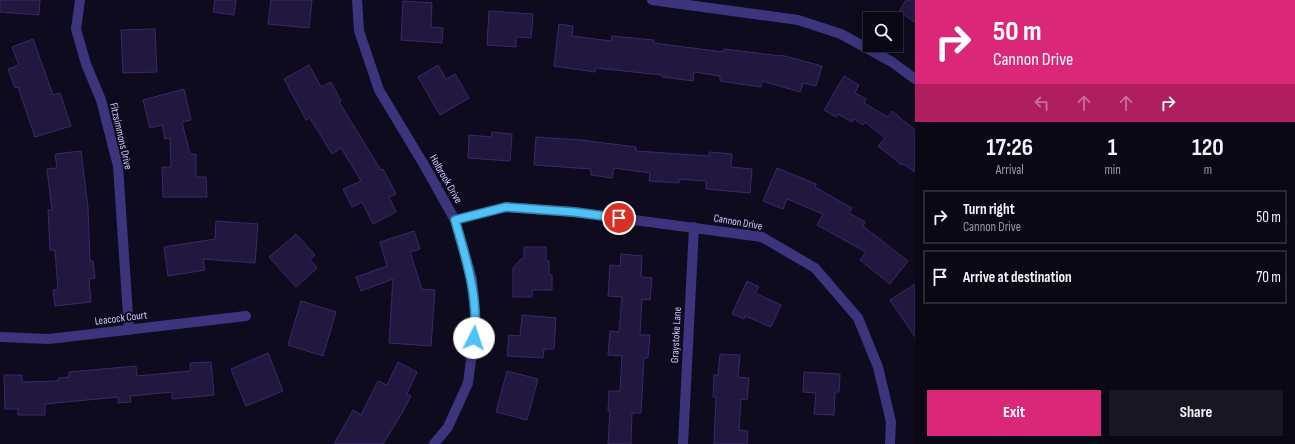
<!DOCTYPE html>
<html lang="en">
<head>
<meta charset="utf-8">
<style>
	body { margin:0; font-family:"Sofia Sans Condensed",sans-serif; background:#191623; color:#f1f3f6; height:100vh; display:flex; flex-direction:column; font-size:15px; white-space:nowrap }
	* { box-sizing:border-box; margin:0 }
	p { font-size:13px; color:#9a9aa1 }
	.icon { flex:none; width:22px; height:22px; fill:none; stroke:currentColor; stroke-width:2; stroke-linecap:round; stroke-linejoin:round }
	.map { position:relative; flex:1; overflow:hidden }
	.panel { display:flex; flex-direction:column; background:#0b0816; width:380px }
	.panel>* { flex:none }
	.banner { background:#db2777; color:#fff; overflow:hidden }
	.fabs { position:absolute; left:863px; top:12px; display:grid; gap:8px }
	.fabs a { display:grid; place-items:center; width:40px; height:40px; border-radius:0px; background:#0b0816; box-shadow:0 2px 10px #0003,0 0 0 1px #2b2935; font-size:20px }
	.pin { position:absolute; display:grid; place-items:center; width:34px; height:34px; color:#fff; margin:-17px; border:2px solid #fff; border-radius:50%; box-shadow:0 1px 4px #0007 }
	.me { position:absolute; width:44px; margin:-22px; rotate:4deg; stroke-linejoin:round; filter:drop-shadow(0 0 3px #0008) }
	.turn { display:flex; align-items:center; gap:14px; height:84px; padding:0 12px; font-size:18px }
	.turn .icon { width:52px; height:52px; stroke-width:2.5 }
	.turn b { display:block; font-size:28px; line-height:34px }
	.lanes { display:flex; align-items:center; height:38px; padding:0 12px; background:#0003; justify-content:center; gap:20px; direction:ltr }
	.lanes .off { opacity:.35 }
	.eta { display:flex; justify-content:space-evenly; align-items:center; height:68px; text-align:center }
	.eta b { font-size:24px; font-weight:700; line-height:28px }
	.primary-button { display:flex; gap:8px; margin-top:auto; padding:8px 12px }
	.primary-button a { flex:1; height:46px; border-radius:0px; background:#db2777; color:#fff; font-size:16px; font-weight:700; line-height:46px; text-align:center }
	.primary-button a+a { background:#191623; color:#f1f3f6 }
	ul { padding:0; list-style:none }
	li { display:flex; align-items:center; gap:12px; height:54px; margin:0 8px 6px; padding:0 4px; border:2px solid #2b2935; border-radius:0px }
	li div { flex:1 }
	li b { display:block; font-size:15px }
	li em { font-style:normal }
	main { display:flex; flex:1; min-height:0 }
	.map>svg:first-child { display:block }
	.building { fill:#21173f; stroke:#39296b }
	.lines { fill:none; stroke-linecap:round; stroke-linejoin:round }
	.minor { stroke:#3c357e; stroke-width:10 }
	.route-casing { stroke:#337fa1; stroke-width:10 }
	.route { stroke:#4fc3f7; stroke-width:7 }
	.labels { text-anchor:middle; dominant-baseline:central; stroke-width:4; stroke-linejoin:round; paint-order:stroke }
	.street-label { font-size:11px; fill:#d1c8ff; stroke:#0f0b1e }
</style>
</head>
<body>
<main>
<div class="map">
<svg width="915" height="444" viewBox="0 0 915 444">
	<rect width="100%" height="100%" fill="#0f0b1e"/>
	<!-- building -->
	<path class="building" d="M 0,0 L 40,0 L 39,15 L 0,12 Z
		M 215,0 L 236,0 L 234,15 L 213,12 Z
		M 271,0 L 312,0 L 309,28 L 268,24 Z
		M 906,0 L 915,0 L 915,22 L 899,12 Z
		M 403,1 L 432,3 L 431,27 L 443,28 L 442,43 L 401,40 Z
		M 489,11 L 533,14 L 531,38 L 516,37 L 516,47 L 487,45 Z
		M 559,24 L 573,26 L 572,36 L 611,41 L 612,36 L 654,40 L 654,43 L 723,52 L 724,49 L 781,56 L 781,55 L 822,66 L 816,86 L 803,83 L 800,92 L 762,81 L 761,87 L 720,81 L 720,76 L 694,72 L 693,81 L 662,77 L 662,75 L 596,68 L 595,72 L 554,66 Z
		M 155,29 L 157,72 L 123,73 L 121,30 Z
		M 33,39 L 53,95 L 60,93 L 71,126 L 35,137 L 18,87 L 15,88 L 8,69 L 19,65 L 12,47 Z
		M 309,65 L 321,87 L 331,82 L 341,101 L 339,102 L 381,170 L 383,169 L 396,194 L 389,197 L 396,212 L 373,224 L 362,202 L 352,207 L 343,189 L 361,181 L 341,148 L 332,154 L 310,118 L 306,120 L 284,79 Z
		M 438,65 L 446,79 L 455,74 L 469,98 L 440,115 L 418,77 Z
		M 844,76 L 859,85 L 855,93 L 866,99 L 864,103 L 888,117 L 892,111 L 915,130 L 915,172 L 903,164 L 902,165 L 878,146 L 885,138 L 865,122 L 863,125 L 854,119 L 852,122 L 838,114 L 836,117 L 824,110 Z
		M 184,89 L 191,120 L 182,122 L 190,154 L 196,154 L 196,177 L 206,177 L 207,197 L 163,197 L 162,167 L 171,167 L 170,138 L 165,139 L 162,125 L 150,128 L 143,100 Z
		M 492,132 L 512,134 L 510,161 L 468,158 L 469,135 L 491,137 Z
		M 536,137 L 581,140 L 636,147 L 636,151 L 709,156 L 709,152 L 732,154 L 731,167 L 752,169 L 750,193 L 706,189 L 706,181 L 679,179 L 679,183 L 649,181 L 650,173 L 614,168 L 612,178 L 591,175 L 591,169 L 534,165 Z
		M 81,151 L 88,208 L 90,261 L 93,261 L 95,278 L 89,279 L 91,302 L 55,306 L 53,290 L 58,290 L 55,250 L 50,250 L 48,210 L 52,210 L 47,169 L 57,168 L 55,154 Z
		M 777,168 L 816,184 L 815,187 L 852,208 L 849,213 L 865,222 L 863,226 L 908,261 L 890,284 L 860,260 L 866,252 L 817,225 L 823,214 L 787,199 L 783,209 L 763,201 Z
		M 216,221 L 258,224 L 255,263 L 203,259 L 205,270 L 168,276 L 164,247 L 215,239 Z
		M 414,231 L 420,249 L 410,252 L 422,289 L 435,290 L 431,346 L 389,343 L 393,279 L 361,291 L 356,277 L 387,266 L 380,242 Z
		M 296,234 L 315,255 L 310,260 L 317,268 L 296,287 L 269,257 Z
		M 524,247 L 546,247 L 546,261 L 549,261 L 549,275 L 552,275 L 552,290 L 532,290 L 532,297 L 513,297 L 513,268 L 521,259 L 524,259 Z
		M 621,254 L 642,256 L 641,277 L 652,278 L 650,300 L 642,299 L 640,335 L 650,335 L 648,358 L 644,358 L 641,413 L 632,413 L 631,444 L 608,444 L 610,411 L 608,411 L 609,391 L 620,391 L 622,356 L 608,355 L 610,331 L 619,332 L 622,297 L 608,296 L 610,265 L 620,266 Z
		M 747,281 L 759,287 L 755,293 L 781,305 L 771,327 L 745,316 L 744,319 L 732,314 Z
		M 915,284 L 915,337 L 890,300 Z
		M 301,301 L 336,312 L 323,356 L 288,345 Z
		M 522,315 L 556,318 L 554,349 L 544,349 L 543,358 L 507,356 L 509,335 L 520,336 Z
		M 268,353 L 283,391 L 246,406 L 231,369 Z
		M 720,354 L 740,355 L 738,377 L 749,378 L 747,400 L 741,399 L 739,430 L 748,431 L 747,444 L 714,444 L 716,397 L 713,397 L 714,375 L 718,375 Z
		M 211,362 L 214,395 L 172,399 L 172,392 L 130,396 L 131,402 L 118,403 L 118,397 L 45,404 L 45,415 L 18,415 L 18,409 L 5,409 L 4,375 L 22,375 L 22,382 L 58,381 L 58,378 L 69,377 L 69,372 L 136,366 L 137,376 L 190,371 L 190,363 Z
		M 398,362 L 417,372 L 407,394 L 411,396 L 401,415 L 383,444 L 334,444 L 353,410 L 361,415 L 378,381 L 387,385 Z
		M 507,371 L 538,379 L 527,420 L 496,412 Z
		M 804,372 L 840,374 L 839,392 L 835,392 L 834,415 L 814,414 L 816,393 L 803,392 Z"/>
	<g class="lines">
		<!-- minor -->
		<path class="minor" d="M 80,0 L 76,29 L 86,64 L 101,100 L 118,166 L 129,330
			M 357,0 L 359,31 L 379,90 L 423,163 L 455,220 L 472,279 L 476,322 L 468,383 L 448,427 L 434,444
			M 652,0 L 798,20 L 841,34 L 892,62 L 915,79
			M 455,220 L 506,207 L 574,212 L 762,237 L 815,268 L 858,318 L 878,367 L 891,422 L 890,444
			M 0,337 L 49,339 L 246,316
			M 683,444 L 694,227"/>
	</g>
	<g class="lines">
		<!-- route casing -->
		<g class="route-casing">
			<path id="route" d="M 474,338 C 479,297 466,259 455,220 L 506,207 L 574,212 L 619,218"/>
		</g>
		<!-- route -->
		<use href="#route" class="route"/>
	</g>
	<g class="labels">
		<!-- street labels -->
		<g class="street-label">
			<text transform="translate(121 136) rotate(77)">Fitzsimmons Drive</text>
			<text transform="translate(446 179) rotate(60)">Holbrook Drive</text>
			<text transform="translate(738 222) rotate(10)">Cannon Drive</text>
			<text transform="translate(121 318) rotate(-7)">Leacock Court</text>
			<text transform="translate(676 335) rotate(-87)">Graystoke Lane</text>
		</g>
	</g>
</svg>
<div class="fabs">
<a><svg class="icon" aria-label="search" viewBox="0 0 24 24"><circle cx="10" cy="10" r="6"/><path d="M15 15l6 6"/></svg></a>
</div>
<div class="pin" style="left:619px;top:218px;background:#d93025"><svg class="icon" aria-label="arrive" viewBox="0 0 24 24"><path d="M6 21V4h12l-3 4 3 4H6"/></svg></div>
<svg class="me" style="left:474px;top:338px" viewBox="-20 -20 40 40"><circle r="19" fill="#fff"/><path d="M0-13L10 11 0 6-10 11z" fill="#4fc3f7"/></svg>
</div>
<section class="panel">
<div class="banner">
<div class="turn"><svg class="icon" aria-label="right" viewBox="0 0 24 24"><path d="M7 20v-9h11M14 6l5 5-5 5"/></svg><div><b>50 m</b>Cannon Drive</div></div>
<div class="lanes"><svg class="icon off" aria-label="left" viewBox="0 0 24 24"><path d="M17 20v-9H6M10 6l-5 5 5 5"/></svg><svg class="icon off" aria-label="ahead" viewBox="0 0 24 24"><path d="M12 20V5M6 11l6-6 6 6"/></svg><svg class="icon off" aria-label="ahead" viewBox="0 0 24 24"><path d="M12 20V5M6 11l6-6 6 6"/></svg><svg class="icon" aria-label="right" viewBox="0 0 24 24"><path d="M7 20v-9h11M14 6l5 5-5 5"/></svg></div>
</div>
<div class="eta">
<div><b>17:26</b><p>Arrival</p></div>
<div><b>1</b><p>min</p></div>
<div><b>120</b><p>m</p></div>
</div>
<ul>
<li><svg class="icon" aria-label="right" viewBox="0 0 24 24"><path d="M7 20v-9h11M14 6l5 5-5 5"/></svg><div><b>Turn right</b><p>Cannon Drive</p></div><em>50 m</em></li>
<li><svg class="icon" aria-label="arrive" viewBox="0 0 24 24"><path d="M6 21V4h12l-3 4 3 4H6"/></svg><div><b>Arrive at destination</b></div><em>70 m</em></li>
</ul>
<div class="primary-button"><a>Exit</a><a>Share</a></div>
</section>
</main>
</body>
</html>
